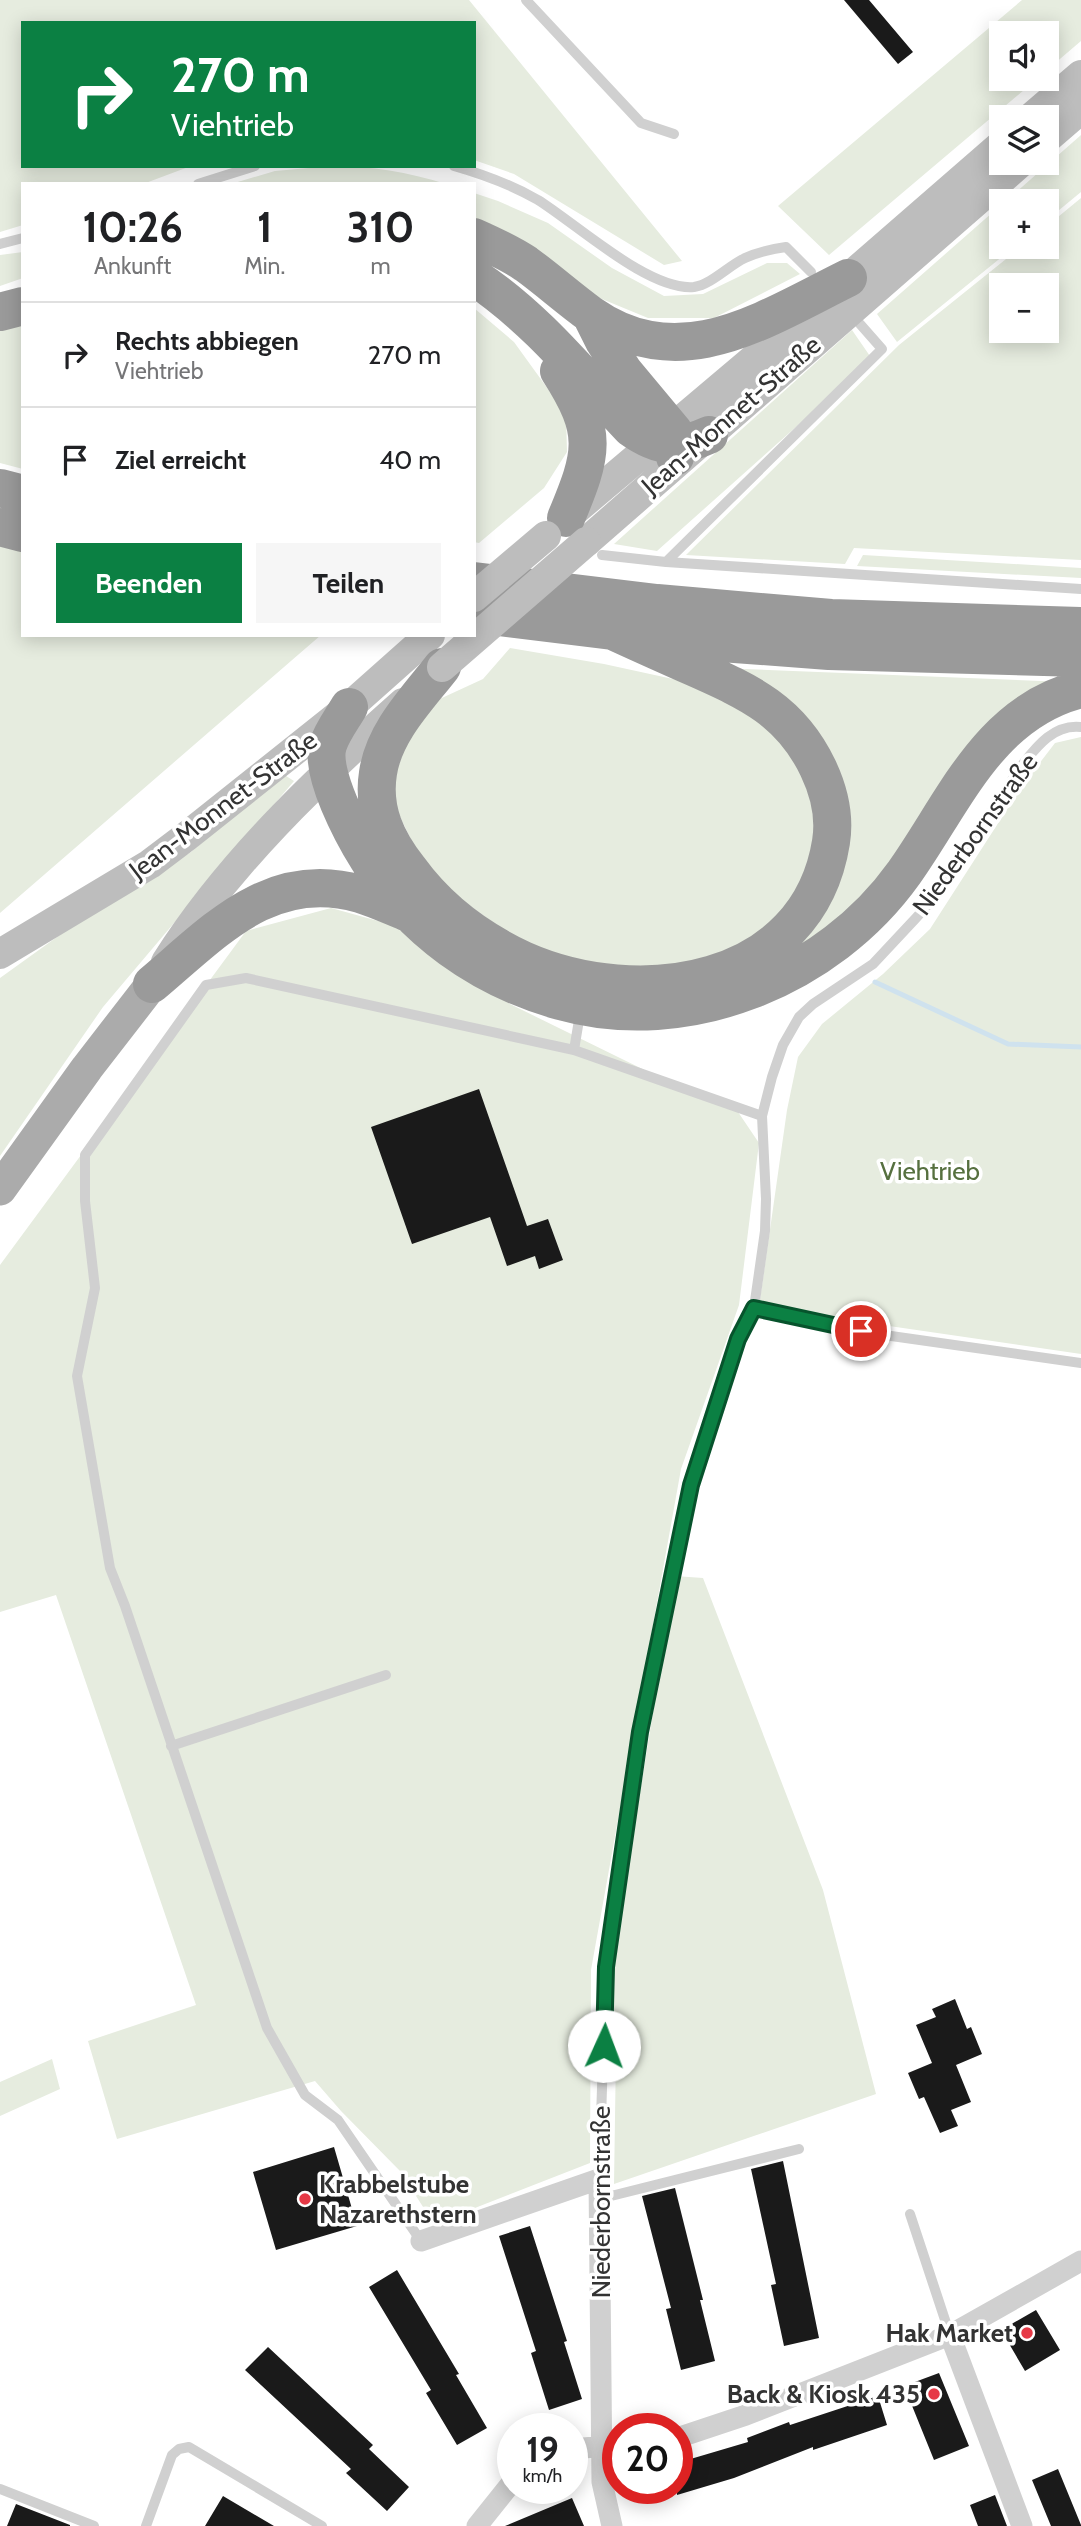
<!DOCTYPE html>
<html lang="de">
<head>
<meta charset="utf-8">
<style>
	body { margin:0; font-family:Cabin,sans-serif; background:#f6f6f6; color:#202124; height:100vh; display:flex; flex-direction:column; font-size:26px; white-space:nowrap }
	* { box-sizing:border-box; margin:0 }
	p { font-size:23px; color:#757577 }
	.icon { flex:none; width:38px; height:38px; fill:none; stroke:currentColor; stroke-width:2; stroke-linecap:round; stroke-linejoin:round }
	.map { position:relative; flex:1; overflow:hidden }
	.panel { position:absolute; left:21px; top:182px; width:455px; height:455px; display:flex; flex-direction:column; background:#fff; border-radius:0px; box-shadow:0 4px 18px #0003 }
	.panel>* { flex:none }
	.hud { position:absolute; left:21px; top:21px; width:455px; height:147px; border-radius:0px; box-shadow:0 4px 18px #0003; background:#0b8043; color:#fff; overflow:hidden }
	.fabs { position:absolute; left:989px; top:21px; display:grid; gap:14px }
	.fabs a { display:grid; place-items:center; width:70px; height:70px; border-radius:0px; background:#fff; box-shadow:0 4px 18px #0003; font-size:35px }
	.speed { position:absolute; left:497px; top:2413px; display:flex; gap:14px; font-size:35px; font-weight:700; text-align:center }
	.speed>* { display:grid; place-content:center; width:91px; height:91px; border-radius:50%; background:#fff; box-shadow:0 4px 18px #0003; line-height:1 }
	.speed small { font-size:18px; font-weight:400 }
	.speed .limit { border:10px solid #d22; background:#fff; color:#111 }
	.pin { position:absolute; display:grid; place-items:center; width:60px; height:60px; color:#fff; margin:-30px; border:4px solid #fff; border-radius:50%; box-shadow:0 2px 7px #0007 }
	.me { position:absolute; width:77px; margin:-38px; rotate:2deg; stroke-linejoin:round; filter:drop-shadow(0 0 5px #0008) }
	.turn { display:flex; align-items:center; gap:24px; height:147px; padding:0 35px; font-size:32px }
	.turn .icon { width:91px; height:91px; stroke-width:2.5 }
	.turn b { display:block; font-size:49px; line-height:60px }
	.eta { display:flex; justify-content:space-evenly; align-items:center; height:119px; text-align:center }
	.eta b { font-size:42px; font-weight:700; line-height:49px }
	.primary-button { display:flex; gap:14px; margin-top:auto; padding:14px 35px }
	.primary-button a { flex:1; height:80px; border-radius:0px; background:#0b8043; color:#fff; font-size:28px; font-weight:700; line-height:80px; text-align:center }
	.primary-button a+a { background:#f6f6f6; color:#202124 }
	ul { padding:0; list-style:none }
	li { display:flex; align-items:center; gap:21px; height:105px; padding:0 35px; border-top:2px solid #e0e0e0 }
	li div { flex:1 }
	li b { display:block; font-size:26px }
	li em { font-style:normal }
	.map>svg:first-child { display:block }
	.green { fill:#e6ecdf; fill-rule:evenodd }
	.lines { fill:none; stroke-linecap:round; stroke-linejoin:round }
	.stream { stroke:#cfe2ee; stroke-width:5 }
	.building { fill:#1a1a1a }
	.lane { stroke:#d0d0d0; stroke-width:10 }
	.street { stroke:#d0d0d0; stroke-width:21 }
	.secondary { stroke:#bdbdbd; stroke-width:30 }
	.primary { stroke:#ababab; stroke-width:33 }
	.highway { stroke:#9a9a9a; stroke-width:38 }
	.secondary-bridge { stroke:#bdbdbd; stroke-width:30 }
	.route-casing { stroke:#07532c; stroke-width:18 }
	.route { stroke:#0b8043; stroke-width:12 }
	.poi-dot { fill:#e63946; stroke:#fff; stroke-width:2.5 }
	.labels { text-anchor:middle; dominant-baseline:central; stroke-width:7; stroke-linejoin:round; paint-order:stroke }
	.street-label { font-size:26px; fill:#333; stroke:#fff }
	.park-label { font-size:26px; fill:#56703f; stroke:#fff }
	.poi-label { font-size:26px; font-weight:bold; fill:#333; stroke:#fff; text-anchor:end }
</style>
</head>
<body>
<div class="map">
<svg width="1081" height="2526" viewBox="0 0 1081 2526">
	<rect width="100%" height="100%" fill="#fff"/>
	<!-- green -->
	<path class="green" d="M 0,0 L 469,0 L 682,261 L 664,265 L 514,174 L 474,160 L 474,23 L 23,23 L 23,166 L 191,166 L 143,184 L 23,184 L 23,225 L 0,232 Z
		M 1022,0 L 1081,0 L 1081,41 L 1047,70 L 1046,33 L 1001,33 L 1001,79 L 1037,79 L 829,255 L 778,206 Z
		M 1081,135 L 1081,192 L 1047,220 L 1046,201 L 1006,201 Z
		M 332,166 C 371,166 408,172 446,184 L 231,184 L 275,171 Z
		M 474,193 L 498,201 L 548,223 L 612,268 L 664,296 L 703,294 L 767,263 L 787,263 L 800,274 L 714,318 L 648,318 L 597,297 L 474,220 Z
		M 1081,198 L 1081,560 L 854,548 L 845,564 L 686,555 L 899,345 L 1021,247 L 1046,247 L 1047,226 ZM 1001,285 L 1046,285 L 1046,331 L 1001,331 Z
		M 1001,205 L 1001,247 L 1014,247 L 897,342 L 877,314 Z
		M 23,252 L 23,278 L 0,286 L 0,255 Z
		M 474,308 L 514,342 L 566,414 L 567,452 L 544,488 L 479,543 L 474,542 Z
		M 23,315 L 23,469 L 0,463 L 0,320 Z
		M 852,330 L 872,359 L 657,551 L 614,544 Z
		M 0,541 L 23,547 L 23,635 L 321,635 L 0,913 Z
		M 863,555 L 1081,568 L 1081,578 L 857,566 Z
		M 510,648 L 604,664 L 696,684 L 752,710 L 791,743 L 820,828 L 791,912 L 727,964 L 624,971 L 538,954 L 429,877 L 392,800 L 395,777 L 406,742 L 431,703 L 483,679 Z
		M 720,668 L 1066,682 L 851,917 L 780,965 L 843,815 Z
		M 1081,737 L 1081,1354 L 759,1307 L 787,1110 L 798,1057 L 822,1024 L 883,974 L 930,929 L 1022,786 L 1055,743 Z
		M 283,774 L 294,781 L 103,1007 L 0,1156 L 0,978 L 82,919 L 191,852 Z
		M 331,908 L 400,927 L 510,1004 L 675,1085 L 736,1109 L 759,1143 L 739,1305 L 681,1469 L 591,1970 L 590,2163 L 434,2224 L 400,2171 L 341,2111 L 315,2081 L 117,2139 L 88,2041 L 196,2005 L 56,1595 L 0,1612 L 0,1265 L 246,931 Z
		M 675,1576 L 703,1578 L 823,1890 L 876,2094 L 614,2184 L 616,2051 L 612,1966 Z
		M 52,2059 L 60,2089 L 0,2116 L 0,2082 Z"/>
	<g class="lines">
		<!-- stream -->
		<path class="stream" d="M 875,982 L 1008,1044 L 1081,1047"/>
	</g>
	<!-- building -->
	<path class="building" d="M 844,0 L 869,0 L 913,52 L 898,64 Z
		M 479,1089 L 527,1226 L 548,1219 L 563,1260 L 539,1269 L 535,1256 L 507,1266 L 490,1217 L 412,1244 L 371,1127 Z
		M 955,1999 L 967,2029 L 971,2027 L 982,2054 L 956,2065 L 971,2102 L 951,2110 L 958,2126 L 940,2133 L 924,2097 L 919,2099 L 908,2073 L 932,2063 L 916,2025 L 936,2017 L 932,2009 Z
		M 334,2147 L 357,2226 L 276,2250 L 253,2172 Z
		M 783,2161 L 819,2338 L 784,2346 L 771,2285 L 776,2284 L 751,2169 Z
		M 675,2188 L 703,2300 L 700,2300 L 715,2361 L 681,2370 L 666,2309 L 671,2308 L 642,2196 Z
		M 530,2226 L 567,2341 L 564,2342 L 582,2399 L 549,2410 L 531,2353 L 536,2351 L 499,2236 Z
		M 397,2270 L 459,2374 L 456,2375 L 487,2428 L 457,2445 L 426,2393 L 431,2390 L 369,2287 Z
		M 1036,2310 L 1060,2350 L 1025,2371 L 1001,2330 Z
		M 268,2347 L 373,2445 L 369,2449 L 409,2487 L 387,2511 L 346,2473 L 351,2469 L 245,2370 Z
		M 939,2373 L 969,2446 L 934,2460 L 904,2386 Z
		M 878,2396 L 887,2425 L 813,2450 L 813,2447 L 734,2478 L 677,2495 L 677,2463 L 748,2442 L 747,2438 L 789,2422 L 790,2425 Z
		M 1058,2469 L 1081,2525 L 1081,2526 L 1051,2526 L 1032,2480 Z
		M 995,2495 L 1007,2526 L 978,2526 L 970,2505 Z
		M 223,2496 L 274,2526 L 205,2526 Z
		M 572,2498 L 584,2526 L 505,2526 Z
		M 16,2504 L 70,2525 L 70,2526 L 7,2526 Z"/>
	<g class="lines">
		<!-- lane -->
		<path class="lane" d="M 526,0 L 641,123 L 674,134
			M 454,166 C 482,174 512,185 538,200 C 578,225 649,291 694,287 C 712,284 728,266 745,258 C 758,252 772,249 786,247 L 811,272
			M 198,184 L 255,166
			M 0,244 L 23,238
			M 860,324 L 882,349 L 666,562 L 1081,589
			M 602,555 L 666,562
			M 574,1050 L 579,1020
			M 754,1308 L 842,1329 L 1081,1363
			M 171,1746 L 386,1675
			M 599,2179 L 606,1967 L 640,1732 L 691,1485 L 738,1339 L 754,1308 L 765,1231 L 766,1199 L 762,1116 L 772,1077 L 783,1045 L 799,1017 L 813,1004 L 873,964 L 916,918 L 933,899 L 1022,765 C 1037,746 1054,724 1081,727
			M 599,2199 L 799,2149
			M 910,2214 L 950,2335
			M 421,2241 L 338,2120 L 305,2095 L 267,2028 L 125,1606 L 110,1568 L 77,1376 L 95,1288 L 85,1201 L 85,1155 L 206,985 L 246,978 L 574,1050 L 762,1116
			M 0,2489 L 94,2526
			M 146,2526 L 172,2455 L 179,2449 L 189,2447 L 322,2526"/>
		<!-- street -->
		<path class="street" d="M 421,2241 L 599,2179 L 602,2482 L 612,2526
			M 950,2335 L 1022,2526
			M 677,2438 L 746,2415 L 950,2335 L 1081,2261
			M 572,2449 L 618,2445
			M 477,2526 L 513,2481"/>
		<!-- secondary -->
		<path class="secondary" d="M 1032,117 L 1081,75
			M 1046,139 L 1081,109
			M 568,516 L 801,319 L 1001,145
			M 586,542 L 1020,163
			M 0,954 L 150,864 L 187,836 L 349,707 L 430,635
			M 166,962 C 228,864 316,780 403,703"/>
		<!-- primary -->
		<path class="primary" d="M 0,1189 L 87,1068 L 152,984"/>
		<!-- highway -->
		<path class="highway" d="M 474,237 C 492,245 510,253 526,264 C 548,280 568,298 590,314 C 680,377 763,320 848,278
			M 474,277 C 536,318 581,375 631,428 C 659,448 678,449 709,435
			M 0,312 L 23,306
			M 591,315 L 604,341 L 624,372 L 674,432 L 677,446 L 675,457
			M 559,371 C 599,433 593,453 566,518
			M 0,488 L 23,494
			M 0,527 L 23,533
			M 474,581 L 657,603 L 831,618 L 1081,626
			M 474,614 L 694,641 L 829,651 L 1081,658
			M 442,667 C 417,699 384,732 378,773 C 372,810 387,841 409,869 C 438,909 478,939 523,960 C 638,1011 808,987 831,842 C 835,817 829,791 818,768 C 791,711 749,692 695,668 C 668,656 641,644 615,632
			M 349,707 C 342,719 332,732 328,745 C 319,772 353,835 368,859 C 411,930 481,979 560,1001 C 687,1037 829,978 904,873 C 954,803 988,712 1081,689
			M 152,984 C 214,932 270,868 360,894 C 376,899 391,906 406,912"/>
		<!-- secondary-bridge -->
		<path class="secondary-bridge" d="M 474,597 L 546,536
			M 442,667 L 586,542"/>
	</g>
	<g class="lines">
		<!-- route casing -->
		<g class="route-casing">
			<path id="route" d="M 604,2046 L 606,1967 L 640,1732 L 691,1485 L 738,1339 L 754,1308 L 861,1331"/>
		</g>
		<!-- route -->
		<use href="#route" class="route"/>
	</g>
	<!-- markers -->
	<g class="poi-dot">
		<circle cx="305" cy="2199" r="7"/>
		<circle cx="1027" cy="2333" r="7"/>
		<circle cx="934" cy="2394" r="7"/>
	</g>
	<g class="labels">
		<!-- street labels -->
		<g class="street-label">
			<text transform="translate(731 415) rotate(-41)">Jean-Monnet-Straße</text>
			<text transform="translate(223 805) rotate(-37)">Jean-Monnet-Straße</text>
			<text transform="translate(975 834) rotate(-54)">Niederbornstraße</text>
			<text transform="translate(601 2202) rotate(-90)">Niederbornstraße</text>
		</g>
		<!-- park labels -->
		<g class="park-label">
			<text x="930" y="1171">Viehtrieb</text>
		</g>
		<!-- poi labels -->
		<g class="poi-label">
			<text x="319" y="2184" text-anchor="start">Krabbelstube<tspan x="319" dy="30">Nazarethstern</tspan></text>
			<text x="1013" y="2333">Hak Market</text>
			<text x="920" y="2394">Back &amp; Kiosk 435</text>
		</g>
	</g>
</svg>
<div class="fabs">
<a><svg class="icon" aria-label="sound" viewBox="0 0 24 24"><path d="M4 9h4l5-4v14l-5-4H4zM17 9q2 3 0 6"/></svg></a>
<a><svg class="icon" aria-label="layers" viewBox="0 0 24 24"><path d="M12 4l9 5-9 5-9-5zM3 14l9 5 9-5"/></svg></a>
<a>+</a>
<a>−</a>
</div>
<div class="speed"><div>19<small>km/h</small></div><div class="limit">20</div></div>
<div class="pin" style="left:861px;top:1331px;background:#d93025"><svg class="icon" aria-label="arrive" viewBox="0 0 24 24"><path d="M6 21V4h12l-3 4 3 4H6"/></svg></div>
<svg class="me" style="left:604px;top:2046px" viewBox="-20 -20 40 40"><circle r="19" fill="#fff"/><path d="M0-13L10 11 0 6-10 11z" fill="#0b8043"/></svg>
<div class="hud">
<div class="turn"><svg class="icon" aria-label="right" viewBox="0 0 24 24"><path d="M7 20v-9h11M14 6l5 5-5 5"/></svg><div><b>270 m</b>Viehtrieb</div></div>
</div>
<section class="panel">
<div class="eta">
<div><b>10:26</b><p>Ankunft</p></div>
<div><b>1</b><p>Min.</p></div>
<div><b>310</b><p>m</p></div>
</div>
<ul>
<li><svg class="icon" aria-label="right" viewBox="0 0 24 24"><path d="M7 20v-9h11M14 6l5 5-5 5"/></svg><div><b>Rechts abbiegen</b><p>Viehtrieb</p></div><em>270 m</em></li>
<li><svg class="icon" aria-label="arrive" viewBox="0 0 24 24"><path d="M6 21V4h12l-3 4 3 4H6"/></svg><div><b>Ziel erreicht</b></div><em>40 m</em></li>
</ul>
<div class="primary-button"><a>Beenden</a><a>Teilen</a></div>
</section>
</div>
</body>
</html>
